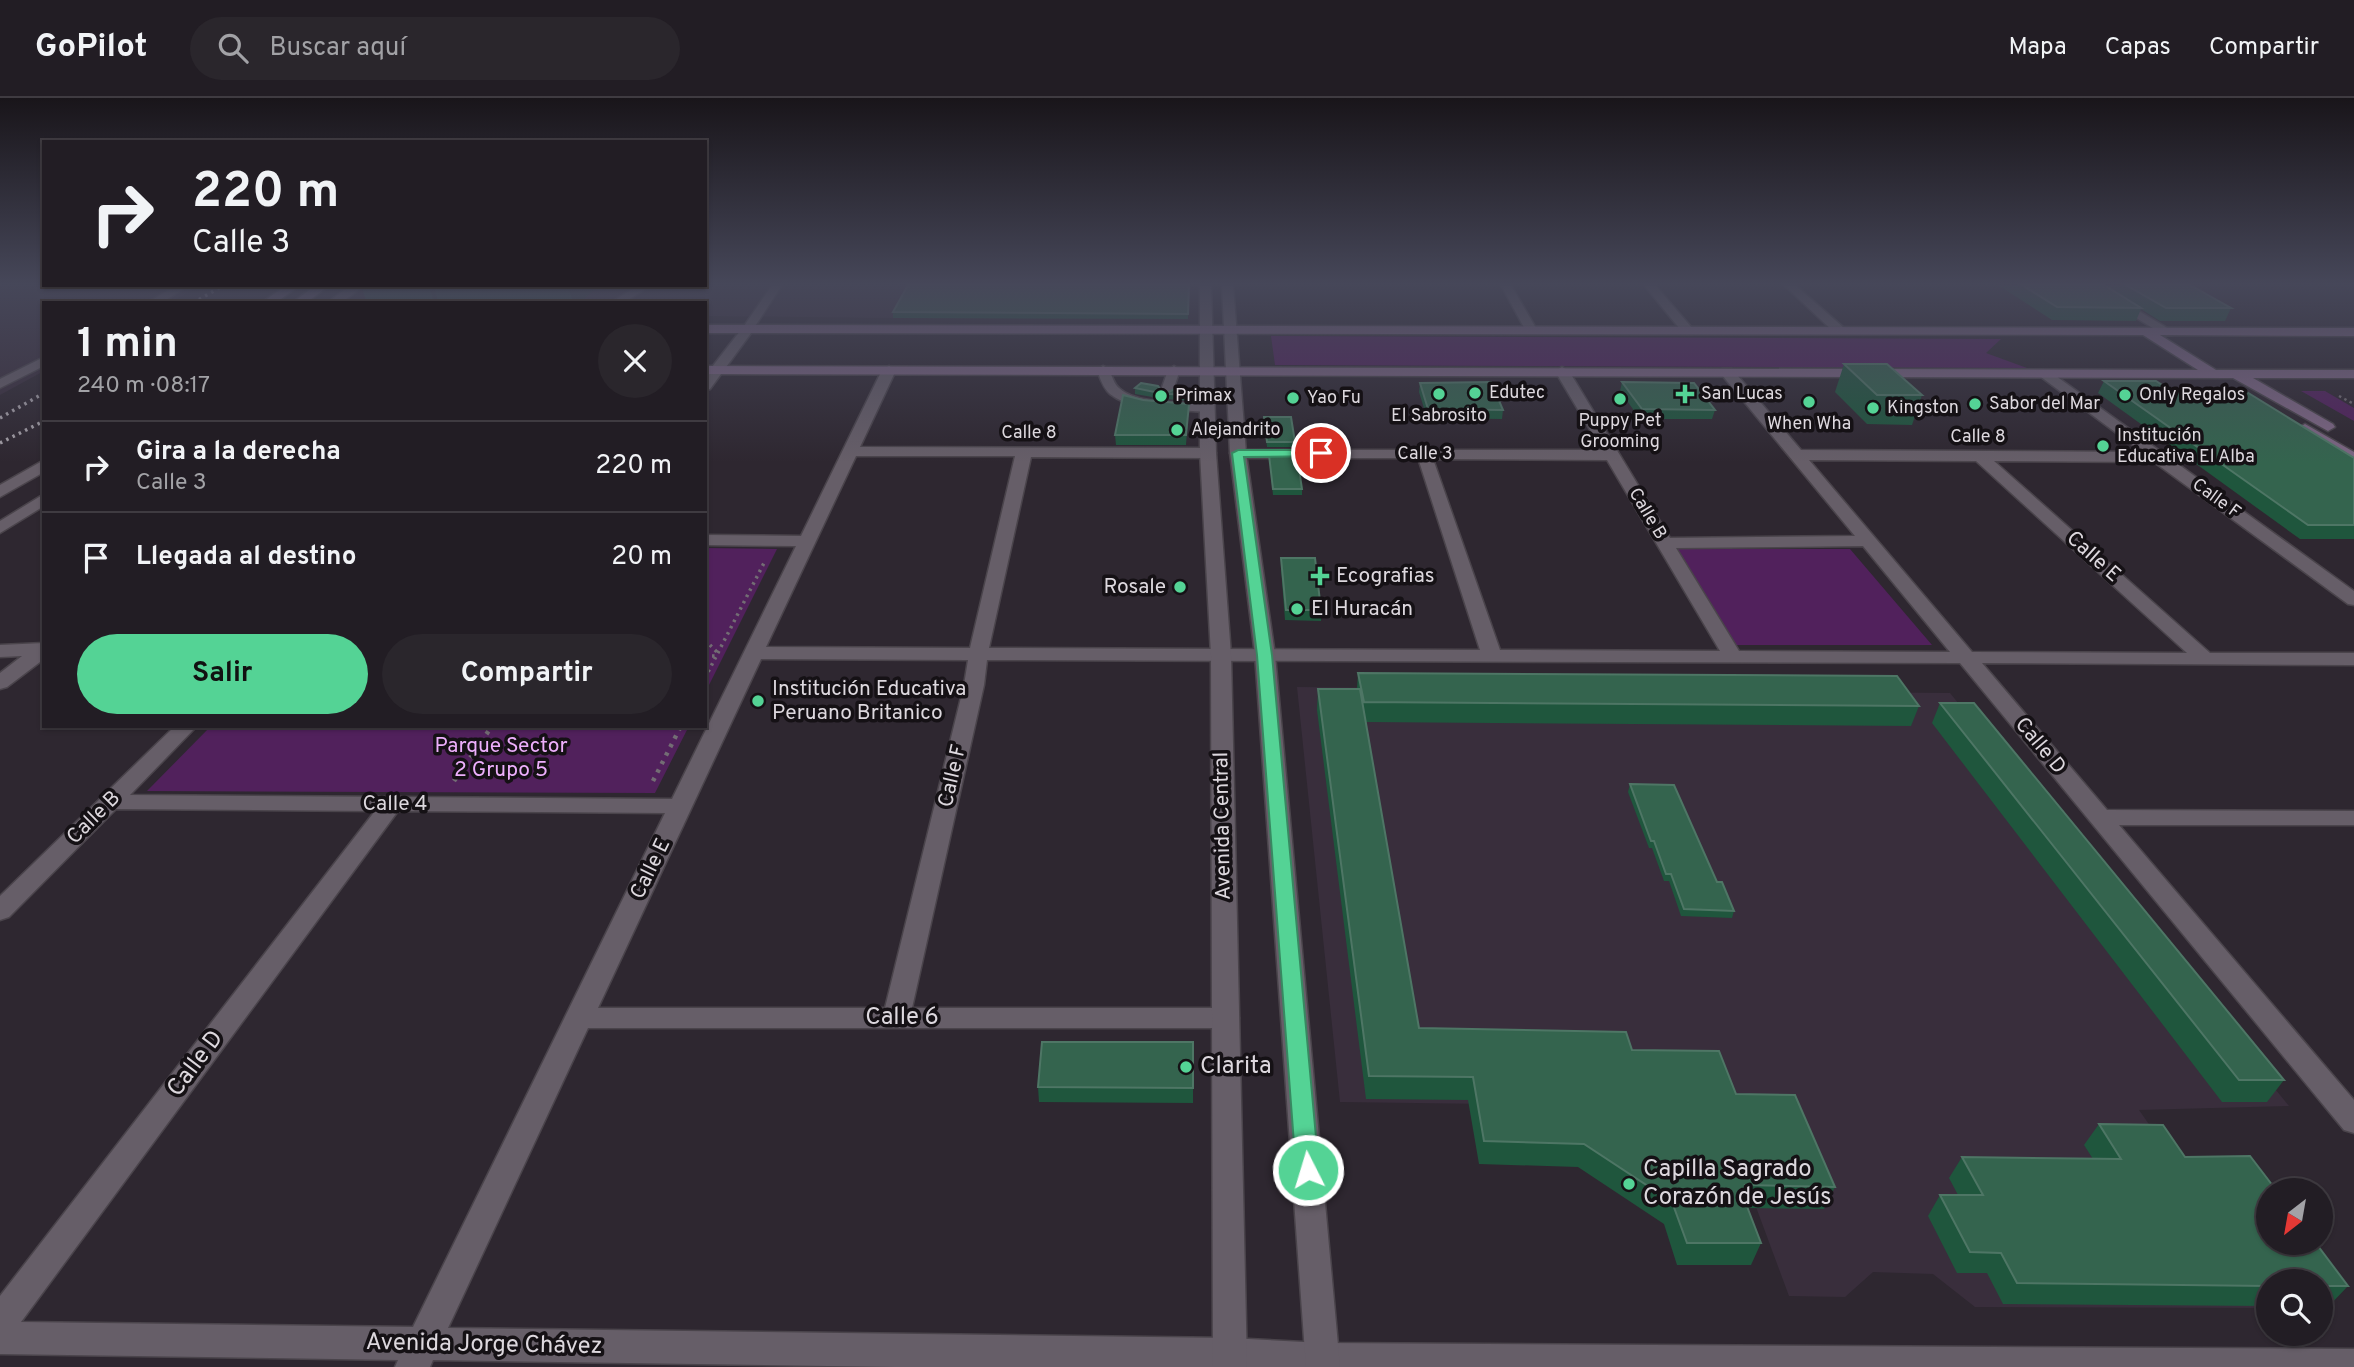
<!DOCTYPE html>
<html lang="es">
<head>
<meta charset="utf-8">
<style>
	body { margin:0; font-family:Overpass,sans-serif; background:#2a262c; color:#f1f3f6; height:100vh; display:flex; flex-direction:column; font-size:26px; white-space:nowrap }
	* { box-sizing:border-box; margin:0 }
	p { font-size:23px; color:#a2a2a6 }
	.icon { flex:none; width:38px; height:38px; fill:none; stroke:currentColor; stroke-width:2; stroke-linecap:round; stroke-linejoin:round }
	.map { position:relative; flex:1; overflow:hidden }
	.drawer { position:absolute; left:42px; top:203px; width:665px; height:427px; display:flex; flex-direction:column; background:#221d24; border-radius:0px; box-shadow:0 2px 5px #0004,0 0 0 2px #3f3b41 }
	.drawer>* { flex:none }
	.hud { position:absolute; left:42px; top:42px; width:665px; height:147px; border-radius:0px; box-shadow:0 2px 5px #0004,0 0 0 2px #3f3b41; background:#221d24; color:#f1f3f6; overflow:hidden }
	.needle { width:46px; rotate:211deg }
	.buttons { position:absolute; left:2256px; top:1080px; display:grid; gap:14px }
	.buttons a { display:grid; place-items:center; width:77px; height:77px; border-radius:50%; background:#221d24; box-shadow:0 2px 5px #0004,0 0 0 2px #3f3b41; font-size:35px }
	.pin { position:absolute; display:grid; place-items:center; width:60px; height:60px; color:#fff; margin:-30px; border:4px solid #fff; border-radius:50%; box-shadow:0 2px 7px #0007 }
	.me { position:absolute; width:77px; margin:-38px; rotate:355deg; stroke-linejoin:round; filter:drop-shadow(0 0 5px #0008) }
	.turn { display:flex; align-items:center; gap:24px; height:147px; padding:0 35px; font-size:32px }
	.turn .icon { width:91px; height:91px; stroke-width:2.5 }
	.turn b { display:block; font-size:49px; line-height:60px }
	.round { display:grid; place-items:center; flex:none; width:74px; height:74px; border-radius:37px; background:#2a262c }
	.head { display:flex; align-items:center; justify-content:space-between; height:119px; padding:0 35px }
	h1 { font-size:42px; font-weight:700; line-height:52px }
	.primary-button { display:flex; gap:14px; margin-top:auto; padding:14px 35px }
	.primary-button a { flex:1; height:80px; border-radius:42px; background:#54d395; color:#111; font-size:28px; font-weight:700; line-height:80px; text-align:center }
	.primary-button a+a { background:#2a262c; color:#f1f3f6 }
	ul { padding:0; list-style:none }
	li { display:flex; align-items:center; gap:21px; height:91px; padding:0 35px; border-top:2px solid #3f3b41 }
	li div { flex:1 }
	li b { display:block; font-size:26px }
	li em { font-style:normal }
	header { display:flex; align-items:center; gap:42px; box-sizing:border-box; height:98px; padding:0 35px; background:#221d24; border-bottom:2px solid #3f3b41 }
	header strong { font-size:33px }
	nav { display:flex; gap:38px; margin-inline-start:auto; font-size:24px }
	.search { width:490px; height:63px; background:#2a262c; display:flex; align-items:center; gap:18px; box-sizing:border-box; padding:0 24px; border-radius:38px; color:#a2a2a6; font-size:26px }
	.map>svg:first-child { display:block }
	.built { fill:#392e3c }
	.green { fill:#51215c }
	.lines { fill:none; stroke-linecap:round; stroke-linejoin:round }
	.service-casing { stroke:#4a444b; stroke-width:3 }
	.minor-casing { stroke:#4a444b; stroke-width:3 }
	.tertiary-casing { stroke:#4a444b; stroke-width:3 }
	.secondary-casing { stroke:#4a444b; stroke-width:3 }
	.path-far2 { stroke:#736d74; stroke-width:2.5; stroke-dasharray:2.5 3.5; stroke-linecap:butt }
	.path-far1 { stroke:#736d74; stroke-width:3.5; stroke-dasharray:2.5 4.5; stroke-linecap:butt }
	.path { stroke:#736d74; stroke-width:4.5; stroke-dasharray:3.5 6; stroke-linecap:butt }
	.service { fill:#665e68; fill-rule:evenodd }
	.minor { fill:#665e68; fill-rule:evenodd }
	.tertiary { fill:#665e68; fill-rule:evenodd }
	.secondary { fill:#7d6683; fill-rule:evenodd }
	.rail { stroke:#a6a1a8; stroke-width:3.5; stroke-dasharray:2.5 4.5; stroke-linecap:butt }
	.wall { fill:#1f563d }
	.shaded-wall { fill:#1d3d31 }
	.building { fill:#34644e; stroke:#4e7665; stroke-width:2 }
	.route { fill:#54d395; stroke:#378961; stroke-width:2 }
	.poi-dot { fill:#54d395; stroke:#151115; stroke-width:2.5 }
	.labels { text-anchor:middle; dominant-baseline:central; stroke-width:7; stroke-linejoin:round; paint-order:stroke }
	.far-poi-label { font-size:18px; fill:#ddd8de; stroke:#151115; text-anchor:start }
	.far-street-label { font-size:18px; fill:#ddd8de; stroke:#151115 }
	.street-label { font-size:21px; fill:#ddd8de; stroke:#151115 }
	.poi-label { font-size:21px; fill:#ddd8de; stroke:#151115; text-anchor:start }
	.park-label { font-size:21px; fill:#edaffc; stroke:#151115 }
	.near-street-label { font-size:24px; fill:#ddd8de; stroke:#151115 }
	.near-poi-label { font-size:24px; fill:#ddd8de; stroke:#151115; text-anchor:start }
</style>
</head>
<body>
<header>
<strong>GoPilot</strong>
<div class="search"><svg class="icon" aria-label="search" viewBox="0 0 24 24"><circle cx="10" cy="10" r="6"/><path d="M15 15l6 6"/></svg>Buscar aquí</div>
<nav><a>Mapa</a><a>Capas</a><a>Compartir</a></nav>
</header>
<div class="map">
<svg width="2354" height="1269" viewBox="0 0 2354 1269">
	<rect width="100%" height="100%" fill="#2e2730"/>
	<!-- built -->
	<path class="built" d="M 0,187 L 201,187 L 169,205 L 44,205 L 44,273 L 0,297 Z
		M 391,187 L 911,187 L 893,220 L 705,218 L 705,205 L 365,205 Z
		M 1297,589 L 1950,595 L 2289,1008 L 2139,1012 L 2268,1196 L 2268,1210 L 1975,1209 L 1933,1176 L 1873,1174 L 1845,1199 L 1789,1198 L 1719,1009 L 1340,1004 Z"/>
	<!-- green -->
	<path class="green" d="M 1271,238 L 2001,241 L 1986,255 L 2027,270 L 1275,267 Z
		M 2301,293 L 2325,293 L 2354,310 L 2354,323 Z
		M 705,450 L 777,451 L 705,595 Z
		M 1674,451 L 1850,451 L 1932,547 L 1735,547 Z
		M 211,628 L 689,628 L 655,695 L 147,693 Z"/>
	<g class="lines">
		<!-- service casing -->
		<g class="service-casing">
			<path id="service" d="M 177,187 L 190,187 L 161,205 L 147,205 Z
				M 639,187 L 652,187 L 623,205 L 610,205 Z
				M 772,187 L 782,187 L 752,233 L 744,233 L 742,231 Z
				M 44,259 L 44,268 L 0,290 L 0,281 Z
				M 1103,268 C 1113,272 1111,283 1119,290 C 1137,307 1184,304 1207,306 L 1213,310 L 1207,314 C 1178,311 1134,315 1110,296 C 1103,290 1100,280 1097,272 Z
				M 1174,268 L 1180,272 L 1172,295 L 1166,299 L 1162,298 L 1160,295 L 1168,272 Z"/>
		</g>
		<!-- minor casing -->
		<g class="minor-casing">
			<path id="minor" d="M 1501,187 L 1511,187 L 1537,232 L 1535,235 L 1527,235 Z
				M 1644,187 L 1655,187 L 1692,230 L 1692,236 L 1684,236 Z
				M 1784,187 L 1795,187 L 1844,230 L 1844,236 L 1836,236 Z
				M 748,227 L 754,231 L 710,291 L 705,292 L 705,278 L 744,228 Z
				M 889,268 L 896,272 L 860,349 L 1208,350 L 1216,355 L 1208,360 L 1031,359 L 989,550 L 1480,552 L 1418,360 L 1238,360 L 1233,358 L 1230,355 L 1233,352 L 1602,352 L 1555,273 L 1562,269 L 1569,273 L 1670,440 L 1855,438 L 1722,277 L 1722,271 L 1732,271 L 1801,352 L 2142,354 L 2037,276 L 2039,273 L 2049,273 L 2354,493 L 2354,507 L 2348,506 L 2154,364 L 1994,363 L 2210,555 L 2354,555 L 2354,567 L 1982,565 L 2107,712 L 2354,713 L 2354,727 L 2119,727 L 2354,1002 L 2354,1035 L 2344,1032 L 1960,565 L 987,562 L 984,587 L 912,910 L 1225,910 L 1235,913 L 1239,920 L 1235,927 L 1225,930 L 588,930 L 448,1230 L 1230,1240 L 1323,1245 L 2354,1251 L 2354,1269 L 894,1269 L 433,1262 L 430,1269 L 395,1269 L 398,1262 L 0,1256 L 0,1198 L 375,713 L 116,711 L 9,819 L 0,822 L 0,798 L 175,628 L 197,628 L 130,697 L 672,701 L 796,448 L 705,447 L 705,437 L 801,438 L 882,272 ZM 856,358 L 1015,358 L 970,550 L 766,549 ZM 1433,361 L 1607,362 L 1720,553 L 1500,552 ZM 1809,362 L 1976,363 L 2187,555 L 1972,554 ZM 1863,448 L 1950,554 L 1739,553 L 1676,450 ZM 761,561 L 968,562 L 964,587 L 885,910 L 598,910 ZM 398,713 L 665,715 L 413,1229 L 21,1224 Z
				M 44,362 L 44,374 L 0,399 L 0,387 Z
				M 44,396 L 44,408 L 0,435 L 0,423 Z
				M 44,545 L 44,561 L 7,589 L 0,591 L 0,575 L 22,558 L 0,559 L 0,547 Z"/>
		</g>
		<!-- tertiary casing -->
		<g class="tertiary-casing">
			<path id="tertiary" d="M 351,187 L 365,187 L 341,205 L 327,205 Z
				M 1200,187 L 1211,187 L 1216,355 L 1231,557 L 1247,1269 L 1213,1269 L 1211,557 L 1200,355 Z
				M 1222,187 L 1233,187 L 1246,355 L 1275,557 L 1340,1269 L 1306,1269 L 1255,557 L 1230,355 Z
				M 2083,187 L 2095,187 L 2174,234 L 2172,237 L 2164,237 Z"/>
		</g>
		<!-- secondary casing -->
		<g class="secondary-casing">
			<path id="secondary" d="M 287,187 L 301,187 L 275,205 L 261,205 Z
				M 316,187 L 330,187 L 306,205 L 292,205 Z
				M 705,227 L 2354,230 L 2354,238 L 2160,237 L 2216,272 L 2354,272 L 2354,280 L 2253,280 L 2333,326 L 2335,329 L 2328,333 L 2233,280 L 705,276 L 705,268 L 2198,272 L 2143,237 L 705,235 Z
				M 2305,326 L 2354,354 L 2354,365 L 2300,333 L 2298,330 Z"/>
		</g>
		<!-- path-far2 -->
		<path class="path-far2" d="M 2339,298 L 2354,306"/>
		<!-- path-far1 -->
		<path class="path-far1" d="M 705,542 L 718,555
			M 705,558 L 717,558
			M 705,580 L 764,465"/>
		<!-- path -->
		<path class="path" d="M 454,683 L 492,628
			M 653,683 L 681,628"/>
		<!-- service -->
		<use href="#service" class="service"/>
		<!-- minor -->
		<use href="#minor" class="minor"/>
		<!-- tertiary -->
		<use href="#tertiary" class="tertiary"/>
		<!-- secondary -->
		<use href="#secondary" class="secondary"/>
		<!-- rail -->
		<path class="rail" d="M 193,205 L 224,187
			M 0,320 L 44,295
			M 0,345 L 44,323"/>
	</g>
	<!-- wall -->
	<path class="wall" d="M 361,187 L 599,187 L 580,205 L 367,205 Z
		M 1189,187 L 1188,221 L 893,220 L 893,214 Z
		M 1998,187 L 2190,187 L 2231,210 L 2225,223 L 2160,223 L 2141,211 L 2136,223 L 2052,222 Z
		M 1844,266 L 1922,297 L 1912,327 L 1867,326 L 1835,294 Z
		M 2104,283 L 2173,294 L 2354,360 L 2354,441 L 2300,441 L 2098,295 Z
		M 1622,284 L 1715,312 L 1712,321 L 1640,321 L 1620,293 Z
		M 1420,285 L 1503,312 L 1502,321 L 1427,320 L 1419,294 Z
		M 1135,290 L 1164,296 L 1164,301 L 1135,296 Z
		M 1191,294 L 1190,303 L 1166,301 L 1166,296 Z
		M 1143,302 L 1189,306 L 1186,347 L 1116,347 L 1115,337 Z
		M 1264,319 L 1295,344 L 1295,349 L 1267,349 Z
		M 1269,357 L 1302,391 L 1302,397 L 1273,397 Z
		M 1281,460 L 1321,512 L 1321,523 L 1285,522 L 1281,470 Z
		M 1358,575 L 1919,608 L 1911,628 L 1366,624 L 1419,930 L 1632,952 L 1736,996 L 1835,1089 L 1824,1111 L 1748,1110 L 1761,1145 L 1751,1167 L 1677,1167 L 1664,1126 L 1578,1069 L 1479,1066 L 1468,1002 L 1366,1001 L 1317,612 L 1318,591 L 1357,591 Z
		M 1940,605 L 2284,982 L 2267,1004 L 2222,1004 L 1932,625 Z
		M 1630,686 L 1717,784 L 1734,813 L 1732,820 L 1681,818 L 1669,783 L 1664,783 L 1652,750 L 1649,750 L 1628,694 Z
		M 1193,944 L 1193,1005 L 1039,1004 L 1038,989 Z
		M 2099,1026 L 2185,1059 L 2348,1188 L 2328,1209 L 2320,1209 L 2320,1183 L 2268,1183 L 2268,1208 L 2003,1206 L 1987,1175 L 1957,1175 L 1928,1118 L 1940,1097 L 1958,1097 L 1949,1080 L 1962,1059 L 2093,1061 L 2084,1047 Z"/>
	<!-- shaded-wall -->
	<path class="shaded-wall" d="M 429,187 L 433,187 L 439,205 L 434,205 Z
		M 568,187 L 599,187 L 580,205 L 573,205 Z"/>
	<!-- building -->
	<path class="building" d="M 908,187 L 1189,187 L 1188,216 L 893,214 Z
		M 2022,187 L 2104,187 L 2141,210 L 2057,209 Z
		M 2126,187 L 2190,187 L 2231,210 L 2166,210 Z
		M 1844,266 L 1887,266 L 1922,297 L 1877,297 Z
		M 2104,283 L 2156,283 L 2173,294 L 2245,293 L 2354,360 L 2354,427 L 2308,427 Z
		M 1491,284 L 1503,312 L 1428,311 L 1420,285 Z
		M 1622,284 L 1694,285 L 1715,312 L 1642,311 Z
		M 1141,285 L 1158,288 L 1164,296 L 1135,290 Z
		M 1174,291 L 1191,294 L 1190,297 L 1166,296 Z
		M 1123,297 L 1143,302 L 1189,306 L 1186,337 L 1115,337 Z
		M 1264,319 L 1291,319 L 1295,344 L 1267,344 Z
		M 1269,357 L 1297,357 L 1302,391 L 1273,391 Z
		M 1281,460 L 1315,460 L 1321,512 L 1286,512 Z
		M 1358,575 L 1897,578 L 1919,608 L 1364,604 Z
		M 1318,591 L 1360,591 L 1419,930 L 1626,934 L 1632,952 L 1719,953 L 1736,996 L 1795,997 L 1835,1089 L 1745,1087 L 1748,1097 L 1743,1098 L 1761,1145 L 1687,1145 L 1672,1104 L 1584,1046 L 1484,1043 L 1473,979 L 1369,978 Z
		M 1940,605 L 1974,605 L 2284,982 L 2239,982 Z
		M 1630,686 L 1674,687 L 1717,784 L 1722,784 L 1734,813 L 1684,811 L 1671,776 L 1666,776 L 1654,743 L 1651,743 Z
		M 1042,944 L 1193,944 L 1193,990 L 1038,989 Z
		M 2099,1026 L 2163,1027 L 2185,1059 L 2250,1058 L 2276,1092 L 2268,1092 L 2268,1144 L 2315,1144 L 2348,1188 L 2320,1188 L 2320,1183 L 2268,1183 L 2268,1188 L 2017,1185 L 2001,1155 L 1970,1154 L 1940,1097 L 1983,1097 L 1962,1059 L 2121,1061 Z"/>
	<!-- sky -->
	<linearGradient id="sky" x2="0" y2="1"><stop stop-color="#19151a"/><stop offset="0.51" stop-color="#464759"/><stop offset="1" stop-color="#464759" stop-opacity="0"/></linearGradient>
	<rect width="2354" height="364" fill="url(#sky)"/>
	<!-- route -->
	<path class="route" d="M 1321,352 L 1327,355 L 1325,358 L 1244,359 L 1272,557 L 1319,1072 L 1316,1079 L 1308,1082 L 1299,1079 L 1296,1072 L 1257,557 L 1232,355 L 1238,352 Z"/>
	<!-- markers -->
	<g class="poi-dot">
		<circle cx="1475" cy="295" r="7"/>
		<circle cx="1439" cy="296" r="7"/>
		<path d="M1681.5 285.5h7v7h7v7h-7v7h-7v-7h-7v-7h7z"/>
		<circle cx="2125" cy="297" r="7"/>
		<circle cx="1161" cy="298" r="7"/>
		<circle cx="1293" cy="300" r="7"/>
		<circle cx="1620" cy="301" r="7"/>
		<circle cx="1809" cy="304" r="7"/>
		<circle cx="1975" cy="306" r="7"/>
		<circle cx="1873" cy="310" r="7"/>
		<circle cx="1177" cy="332" r="7"/>
		<circle cx="2103" cy="348" r="7"/>
		<path d="M1316.5 467.5h7v7h7v7h-7v7h-7v-7h-7v-7h7z"/>
		<circle cx="1180" cy="489" r="7"/>
		<circle cx="1297" cy="511" r="7"/>
		<circle cx="758" cy="603" r="7"/>
		<circle cx="1186" cy="969" r="7"/>
		<circle cx="1629" cy="1086" r="7"/>
	</g>
	<g class="labels">
		<!-- far-poi labels -->
		<g class="far-poi-label">
			<text x="1489" y="295">Edutec</text>
			<text x="1701" y="296">San Lucas</text>
			<text x="2139" y="297">Only Regalos</text>
			<text x="1175" y="298">Primax</text>
			<text x="1307" y="300">Yao Fu</text>
			<text x="1989" y="306">Sabor del Mar</text>
			<text x="1887" y="310">Kingston</text>
			<text x="1439" y="318" text-anchor="middle">El Sabrosito</text>
			<text x="1620" y="323" text-anchor="middle">Puppy Pet<tspan x="1620" dy="21">Grooming</tspan></text>
			<text x="1809" y="326" text-anchor="middle">When Wha</text>
			<text x="1191" y="332">Alejandrito</text>
			<text x="2117" y="338">Institución<tspan x="2117" dy="21">Educativa El Alba</tspan></text>
		</g>
		<!-- far-street labels -->
		<g class="far-street-label">
			<text x="1029" y="335">Calle 8</text>
			<text x="1978" y="339">Calle 8</text>
			<text x="1425" y="356">Calle 3</text>
			<text transform="translate(2216 401) rotate(36)">Calle F</text>
			<text transform="translate(1647 416) rotate(59)">Calle B</text>
		</g>
		<!-- street labels -->
		<g class="street-label">
			<text transform="translate(2093 459) rotate(42)">Calle E</text>
			<text transform="translate(2040 648) rotate(50)">Calle D</text>
			<text transform="translate(953 678) rotate(-77)">Calle F</text>
			<text x="395" y="706">Calle 4</text>
			<text transform="translate(94 720) rotate(-45)">Calle B</text>
			<text transform="translate(1223 728) rotate(-91)">Avenida Central</text>
			<text transform="translate(651 771) rotate(-64)">Calle E</text>
		</g>
		<!-- poi labels -->
		<g class="poi-label">
			<text x="1336" y="478">Ecografias</text>
			<text x="1166" y="489" text-anchor="end">Rosale</text>
			<text x="1311" y="511">El Huracán</text>
			<text x="772" y="591">Institución Educativa<tspan x="772" dy="24">Peruano Britanico</tspan></text>
		</g>
		<!-- park labels -->
		<g class="park-label">
			<text x="501" y="648">Parque Sector<tspan x="501" dy="24">2 Grupo 5</tspan></text>
		</g>
		<!-- near-street labels -->
		<g class="near-street-label">
			<text x="902" y="920">Calle 6</text>
			<text transform="translate(196 966) rotate(-53)">Calle D</text>
			<text transform="translate(484 1247) rotate(1)">Avenida Jorge Chávez</text>
		</g>
		<!-- near-poi labels -->
		<g class="near-poi-label">
			<text x="1200" y="969">Clarita</text>
			<text x="1643" y="1072">Capilla Sagrado<tspan x="1643" dy="28">Corazón de Jesús</tspan></text>
		</g>
	</g>
</svg>
<div class="buttons">
<a><svg class="needle" viewBox="-14 -14 28 28"><path d="M0-13l5 13h-10z" fill="#e53935"/><path d="M0 13l5-13h-10z" fill="#a2a2a6"/></svg></a>
<a><svg class="icon" aria-label="search" viewBox="0 0 24 24"><circle cx="10" cy="10" r="6"/><path d="M15 15l6 6"/></svg></a>
</div>
<div class="pin" style="left:1321px;top:355px;background:#d93025"><svg class="icon" aria-label="arrive" viewBox="0 0 24 24"><path d="M6 21V4h12l-3 4 3 4H6"/></svg></div>
<svg class="me" style="left:1308px;top:1072px" viewBox="-20 -20 40 40"><circle r="17" fill="#54d395" stroke="#fff" stroke-width="3"/><path d="M0-11L8 9 0 5-8 9z" fill="#fff"/></svg>
<div class="hud">
<div class="turn"><svg class="icon" aria-label="right" viewBox="0 0 24 24"><path d="M7 20v-9h11M14 6l5 5-5 5"/></svg><div><b>220 m</b>Calle 3</div></div>
</div>
<section class="drawer">
<div class="head"><div><h1>1 min</h1><p>240 m · 08:17</p></div><a class="round"><svg class="icon" aria-label="close" viewBox="0 0 24 24"><path d="M6 6l12 12M18 6L6 18"/></svg></a></div>
<ul>
<li><svg class="icon" aria-label="right" viewBox="0 0 24 24"><path d="M7 20v-9h11M14 6l5 5-5 5"/></svg><div><b>Gira a la derecha</b><p>Calle 3</p></div><em>220 m</em></li>
<li><svg class="icon" aria-label="arrive" viewBox="0 0 24 24"><path d="M6 21V4h12l-3 4 3 4H6"/></svg><div><b>Llegada al destino</b></div><em>20 m</em></li>
</ul>
<div class="primary-button"><a>Salir</a><a>Compartir</a></div>
</section>
</div>
</body>
</html>
